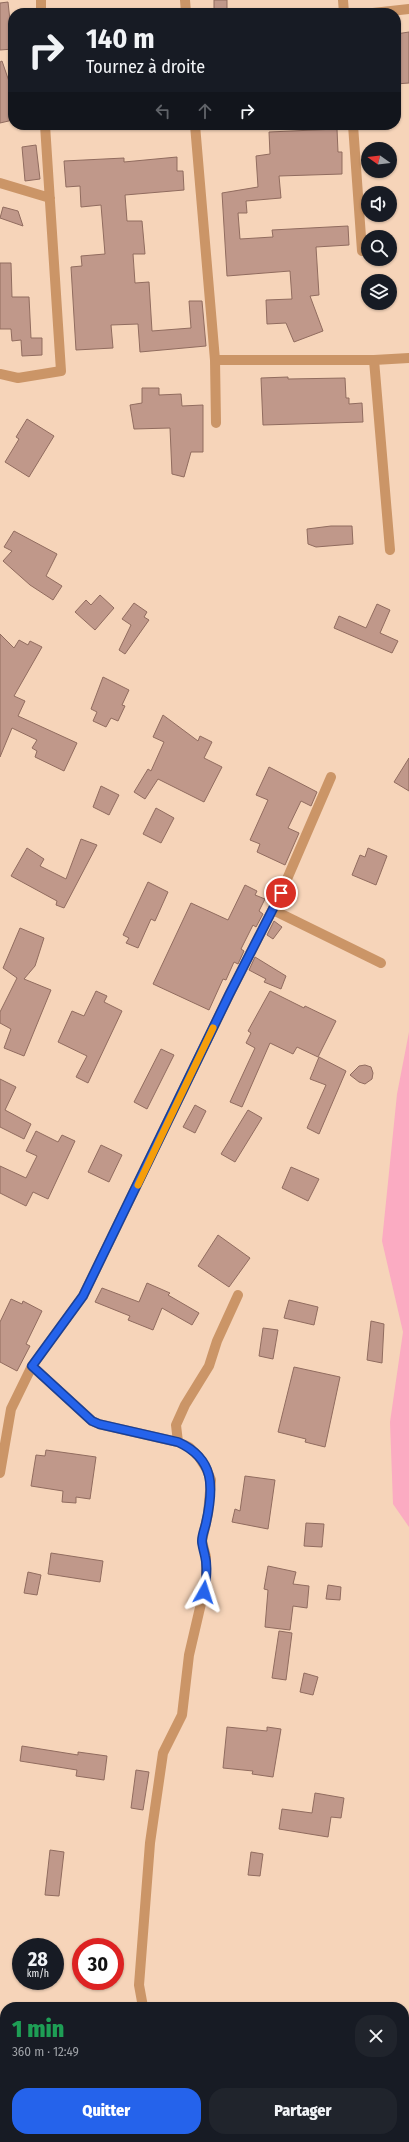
<!DOCTYPE html>
<html lang="fr">
<head>
<meta charset="utf-8">
<style>
	body { margin:0; font-family:"Fira Sans Condensed",sans-serif; background:#20242c; color:#f1f3f6; height:100vh; display:flex; flex-direction:column; font-size:15px; white-space:nowrap }
	* { box-sizing:border-box; margin:0 }
	p { font-size:13px; color:#9ea1a6 }
	.icon { flex:none; width:22px; height:22px; fill:none; stroke:currentColor; stroke-width:2; stroke-linecap:round; stroke-linejoin:round }
	.map { position:relative; flex:1; overflow:hidden }
	.sheet { position:absolute; left:0px; top:2002px; width:409px; height:140px; display:flex; flex-direction:column; background:#171b24; border-radius:16px 16px 0 0; box-shadow:0 1px 3px #0004 }
	.sheet>* { flex:none }
	.top-card { position:absolute; left:8px; top:8px; width:393px; height:122px; border-radius:16px; box-shadow:0 1px 3px #0004; background:#171b24; color:#f1f3f6; overflow:hidden }
	.needle { width:26px; rotate:284deg }
	.buttons { position:absolute; left:361px; top:142px; display:grid; gap:8px }
	.buttons a { display:grid; place-items:center; width:36px; height:36px; border-radius:50%; background:#171b24; box-shadow:0 1px 3px #0004; font-size:20px }
	.speed { position:absolute; left:12px; top:1938px; display:flex; gap:8px; font-size:20px; font-weight:700; text-align:center }
	.speed>* { display:grid; place-content:center; width:52px; height:52px; border-radius:50%; background:#171b24; box-shadow:0 1px 3px #0004; line-height:1 }
	.speed small { font-size:10px; font-weight:400 }
	.speed .limit { border:6px solid #d22; background:#fff; color:#111 }
	.pin { position:absolute; display:grid; place-items:center; width:34px; height:34px; color:#fff; margin:-17px; border:2px solid #fff; border-radius:50%; box-shadow:0 1px 4px #0007 }
	.me { position:absolute; width:44px; margin:-22px; rotate:6deg; stroke-linejoin:round; filter:drop-shadow(0 0 3px #0008) }
	.turn { display:flex; align-items:center; gap:14px; height:84px; padding:0 12px; font-size:18px }
	.turn .icon { width:52px; height:52px; stroke-width:2.5 }
	.turn b { display:block; font-size:28px; line-height:34px }
	.lanes { display:flex; align-items:center; height:38px; padding:0 12px; background:#0003; justify-content:center; gap:20px; direction:ltr }
	.lanes .off { opacity:.35 }
	.round { display:grid; place-items:center; flex:none; width:42px; height:42px; border-radius:16px; background:#20242c }
	.overview { display:flex; align-items:center; justify-content:space-between; height:68px; padding:0 12px }
	h1 { font-size:24px; font-weight:800; line-height:30px; color:#1e9e55 }
	.cta { display:flex; gap:8px; margin-top:auto; padding:8px 12px }
	.cta a { flex:1; height:46px; border-radius:16px; background:#2563eb; color:#fff; font-size:16px; font-weight:800; line-height:46px; text-align:center }
	.cta a+a { background:#20242c; color:#f1f3f6 }
	.map>svg:first-child { display:block }
	.green { fill:#fbabc2 }
	.building { fill:#c0988a; stroke:#916c5f }
	.lines { fill:none; stroke-linecap:round; stroke-linejoin:round }
	.minor { stroke:#cb9567; stroke-width:10 }
	.route-casing { stroke:#184099; stroke-width:10 }
	.route { stroke:#2563eb; stroke-width:7 }
	.slow { stroke:#f59e0b; stroke-width:7 }
</style>
</head>
<body>
<div class="map">
<svg width="409" height="2142" viewBox="0 0 409 2142">
	<rect width="100%" height="100%" fill="#f6d4b9"/>
	<!-- green -->
	<path class="green" d="M 409,1032 L 409,1527 L 393,1504 L 390,1422 L 403,1332 L 382,1241 L 397,1094 Z"/>
	<!-- building -->
	<path class="building" d="M 214,0 L 227,0 L 227,13 L 214,13 Z
		M 8,2 L 13,49 L 0,50 L 0,3 Z
		M 409,32 L 409,83 L 396,84 L 396,34 Z
		M 2,61 L 13,93 L 13,120 L 0,123 L 0,62 Z
		M 337,129 L 338,152 L 342,152 L 342,174 L 279,176 L 281,198 L 246,201 L 247,213 L 238,213 L 240,239 L 273,237 L 272,230 L 348,226 L 349,245 L 316,247 L 319,295 L 310,296 L 323,331 L 294,342 L 286,323 L 267,324 L 266,300 L 292,299 L 290,271 L 227,276 L 222,193 L 258,187 L 256,156 L 270,154 L 269,132 Z
		M 36,145 L 40,179 L 25,181 L 22,147 Z
		M 177,157 L 177,171 L 183,171 L 184,190 L 125,195 L 127,221 L 142,221 L 145,254 L 133,254 L 135,283 L 149,282 L 152,331 L 191,328 L 189,301 L 202,301 L 206,346 L 140,352 L 138,324 L 111,325 L 113,348 L 76,350 L 71,267 L 82,266 L 81,256 L 105,254 L 101,205 L 81,207 L 80,186 L 66,187 L 64,161 L 124,158 L 124,162 Z
		M 3,207 L 18,211 L 23,226 L 0,218 Z
		M 0,263 L 11,263 L 12,297 L 29,297 L 31,338 L 42,338 L 42,355 L 22,356 L 21,340 L 12,341 L 11,329 L 0,329 Z
		M 288,377 L 288,379 L 345,378 L 346,398 L 349,398 L 349,404 L 362,403 L 363,422 L 263,425 L 261,378 Z
		M 142,388 L 159,388 L 159,395 L 181,394 L 182,406 L 203,405 L 203,452 L 191,452 L 184,477 L 172,474 L 170,428 L 134,429 L 130,405 L 142,403 Z
		M 27,419 L 54,436 L 29,477 L 5,462 L 19,439 L 16,437 Z
		M 331,526 L 352,526 L 353,544 L 316,547 L 308,544 L 307,529 Z
		M 14,531 L 57,554 L 46,576 L 62,586 L 53,600 L 30,585 L 3,561 L 12,551 L 4,547 Z
		M 100,595 L 114,608 L 95,630 L 75,612 L 86,600 L 91,605 Z
		M 134,603 L 147,612 L 144,617 L 149,620 L 125,654 L 119,650 L 131,625 L 122,619 Z
		M 377,604 L 390,610 L 380,633 L 398,641 L 392,653 L 334,628 L 339,616 L 366,628 Z
		M 0,634 L 14,648 L 19,640 L 28,645 L 30,641 L 42,647 L 14,696 L 25,701 L 18,716 L 77,743 L 64,771 L 35,757 L 37,751 L 32,748 L 37,740 L 12,728 L 0,757 Z
		M 103,677 L 129,690 L 122,705 L 125,706 L 118,721 L 111,718 L 106,727 L 93,721 L 97,712 L 91,709 Z
		M 163,715 L 198,741 L 200,736 L 212,742 L 204,758 L 222,767 L 204,802 L 158,779 L 145,799 L 134,792 L 148,769 L 151,771 L 164,742 L 153,737 Z
		M 409,758 L 409,791 L 394,782 Z
		M 269,767 L 317,792 L 311,806 L 301,801 L 288,828 L 299,833 L 285,865 L 257,852 L 260,844 L 250,840 L 268,800 L 256,795 Z
		M 101,786 L 119,795 L 109,815 L 93,807 Z
		M 156,808 L 174,818 L 161,843 L 143,834 Z
		M 81,839 L 97,845 L 64,908 L 56,905 L 57,901 L 11,876 L 27,848 L 44,859 L 40,866 L 66,879 Z
		M 368,848 L 387,856 L 376,885 L 352,875 L 360,855 L 365,857 Z
		M 148,882 L 168,892 L 155,921 L 151,919 L 138,948 L 126,943 L 129,938 L 123,935 Z
		M 245,885 L 257,891 L 255,895 L 265,899 L 259,911 L 263,914 L 256,927 L 253,925 L 241,949 L 244,951 L 238,964 L 234,962 L 226,980 L 223,979 L 209,1010 L 153,984 L 191,903 L 228,920 Z
		M 274,921 L 282,927 L 273,939 L 267,935 Z
		M 20,928 L 44,938 L 35,966 L 24,979 L 51,990 L 24,1056 L 4,1048 L 11,1029 L 0,1023 L 0,1012 L 17,978 L 3,968 Z
		M 255,957 L 286,976 L 281,989 L 264,982 L 266,979 L 249,970 Z
		M 96,991 L 107,996 L 104,1002 L 122,1011 L 88,1083 L 76,1077 L 87,1056 L 58,1042 L 72,1011 L 84,1016 Z
		M 270,991 L 304,1008 L 305,1006 L 336,1021 L 318,1057 L 297,1047 L 293,1054 L 270,1043 L 242,1107 L 230,1102 L 255,1048 L 246,1043 L 251,1033 L 248,1031 Z
		M 161,1049 L 174,1055 L 147,1109 L 134,1102 Z
		M 319,1057 L 346,1071 L 319,1134 L 307,1128 L 326,1085 L 310,1079 Z
		M 365,1065 L 371,1067 L 373,1073 L 372,1079 L 365,1084 L 359,1082 L 350,1075 L 359,1066 Z
		M 0,1079 L 16,1087 L 5,1110 L 31,1124 L 24,1139 L 0,1127 Z
		M 195,1105 L 206,1111 L 195,1133 L 183,1127 Z
		M 248,1110 L 262,1118 L 235,1162 L 221,1154 Z
		M 36,1131 L 58,1142 L 62,1135 L 75,1141 L 48,1199 L 33,1192 L 26,1206 L 0,1193 L 0,1166 L 26,1178 L 37,1156 L 26,1151 Z
		M 101,1145 L 122,1155 L 109,1182 L 88,1172 Z
		M 291,1167 L 319,1179 L 308,1201 L 282,1188 Z
		M 218,1235 L 250,1258 L 229,1287 L 198,1266 Z
		M 147,1283 L 170,1293 L 168,1295 L 199,1313 L 192,1325 L 162,1308 L 153,1330 L 128,1320 L 130,1316 L 95,1302 L 102,1288 L 139,1302 Z
		M 11,1299 L 22,1304 L 23,1301 L 42,1311 L 26,1344 L 30,1346 L 17,1371 L 0,1362 L 0,1322 Z
		M 289,1300 L 318,1307 L 314,1325 L 284,1318 Z
		M 371,1321 L 384,1324 L 382,1363 L 367,1360 Z
		M 263,1328 L 278,1330 L 273,1359 L 259,1356 Z
		M 294,1367 L 340,1377 L 325,1447 L 305,1442 L 306,1439 L 278,1432 Z
		M 46,1450 L 96,1457 L 90,1499 L 76,1497 L 76,1503 L 62,1502 L 63,1491 L 31,1486 L 36,1455 L 45,1456 Z
		M 245,1476 L 275,1480 L 268,1529 L 232,1522 L 235,1509 L 240,1511 Z
		M 306,1523 L 324,1524 L 322,1547 L 304,1546 Z
		M 51,1553 L 103,1561 L 100,1582 L 48,1574 Z
		M 268,1566 L 296,1572 L 293,1584 L 309,1586 L 307,1608 L 293,1606 L 290,1630 L 265,1627 L 268,1590 L 264,1589 Z
		M 28,1572 L 41,1575 L 37,1595 L 24,1593 Z
		M 328,1585 L 341,1587 L 340,1600 L 326,1599 Z
		M 279,1631 L 292,1633 L 286,1680 L 272,1678 Z
		M 304,1673 L 318,1677 L 313,1695 L 300,1692 Z
		M 227,1727 L 267,1731 L 267,1727 L 281,1729 L 273,1777 L 252,1774 L 253,1771 L 223,1768 Z
		M 22,1746 L 78,1755 L 78,1752 L 107,1756 L 104,1780 L 76,1776 L 77,1770 L 20,1761 Z
		M 136,1770 L 149,1772 L 143,1810 L 131,1808 Z
		M 315,1793 L 344,1798 L 341,1818 L 331,1817 L 328,1837 L 279,1829 L 282,1809 L 312,1813 Z
		M 50,1850 L 64,1852 L 59,1896 L 45,1895 Z
		M 251,1852 L 263,1854 L 260,1876 L 248,1875 Z"/>
	<g class="lines">
		<!-- minor -->
		<path class="minor" d="M 41,0 L 41,13
			M 185,0 L 186,13
			M 343,0 L 344,13
			M 373,13 L 409,9
			M 195,125 L 215,360 L 216,423
			M 353,125 L 362,251
			M 0,183 L 50,198
			M 215,360 L 374,360 L 409,358
			M 374,360 L 390,550
			M 0,374 L 18,378 L 61,371 L 45,125
			M 273,910 L 381,963
			M 32,1366 L 92,1421 L 99,1424 L 178,1442 L 189,1447 L 199,1457 L 206,1468 L 211,1480 L 208,1514 L 202,1541 L 206,1557 L 206,1582 L 189,1655 L 182,1715 L 163,1753 L 150,1843 L 139,1985 L 143,2007
			M 178,1442 L 176,1425 L 185,1405 L 209,1366 L 217,1341 L 238,1295
			M 0,1473 L 11,1409 L 32,1366 L 83,1296 L 229,995 L 281,893 L 331,777
			M 201,2137 L 205,2142"/>
	</g>
	<g class="lines">
		<!-- route casing -->
		<g class="route-casing">
			<path id="route" d="M 204,1592 C 206,1581 208,1567 205,1556 C 204,1551 202,1545 202,1541 C 202,1535 205,1528 206,1523 C 214,1487 215,1459 178,1442 L 99,1424 L 92,1421 L 32,1366 L 83,1296 L 229,995 L 281,893"/>
		</g>
		<!-- route -->
		<use href="#route" class="route"/>
		<!-- slow -->
		<path class="slow" d="M 138,1185 L 213,1028"/>
	</g>
</svg>
<div class="buttons">
<a><svg class="needle" viewBox="-14 -14 28 28"><path d="M0-13l5 13h-10z" fill="#e53935"/><path d="M0 13l5-13h-10z" fill="#9ea1a6"/></svg></a>
<a><svg class="icon" aria-label="sound" viewBox="0 0 24 24"><path d="M4 9h4l5-4v14l-5-4H4zM17 9q2 3 0 6"/></svg></a>
<a><svg class="icon" aria-label="search" viewBox="0 0 24 24"><circle cx="10" cy="10" r="6"/><path d="M15 15l6 6"/></svg></a>
<a><svg class="icon" aria-label="layers" viewBox="0 0 24 24"><path d="M12 4l9 5-9 5-9-5zM3 14l9 5 9-5"/></svg></a>
</div>
<div class="speed"><div>28<small>km/h</small></div><div class="limit">30</div></div>
<div class="pin" style="left:281px;top:893px;background:#d93025"><svg class="icon" aria-label="arrive" viewBox="0 0 24 24"><path d="M6 21V4h12l-3 4 3 4H6"/></svg></div>
<svg class="me" style="left:204px;top:1592px" viewBox="-20 -20 40 40"><path d="M0-17L14 15 0 8-14 15z" fill="#2563eb" stroke="#fff" stroke-width="4"/></svg>
<div class="top-card">
<div class="turn"><svg class="icon" aria-label="right" viewBox="0 0 24 24"><path d="M7 20v-9h11M14 6l5 5-5 5"/></svg><div><b>140 m</b>Tournez à droite</div></div>
<div class="lanes"><svg class="icon off" aria-label="left" viewBox="0 0 24 24"><path d="M17 20v-9H6M10 6l-5 5 5 5"/></svg><svg class="icon off" aria-label="ahead" viewBox="0 0 24 24"><path d="M12 20V5M6 11l6-6 6 6"/></svg><svg class="icon" aria-label="right" viewBox="0 0 24 24"><path d="M7 20v-9h11M14 6l5 5-5 5"/></svg></div>
</div>
<section class="sheet">
<div class="overview"><div><h1>1 min</h1><p>360 m · 12:49</p></div><a class="round"><svg class="icon" aria-label="close" viewBox="0 0 24 24"><path d="M6 6l12 12M18 6L6 18"/></svg></a></div>
<div class="cta"><a>Quitter</a><a>Partager</a></div>
</section>
</div>
</body>
</html>
